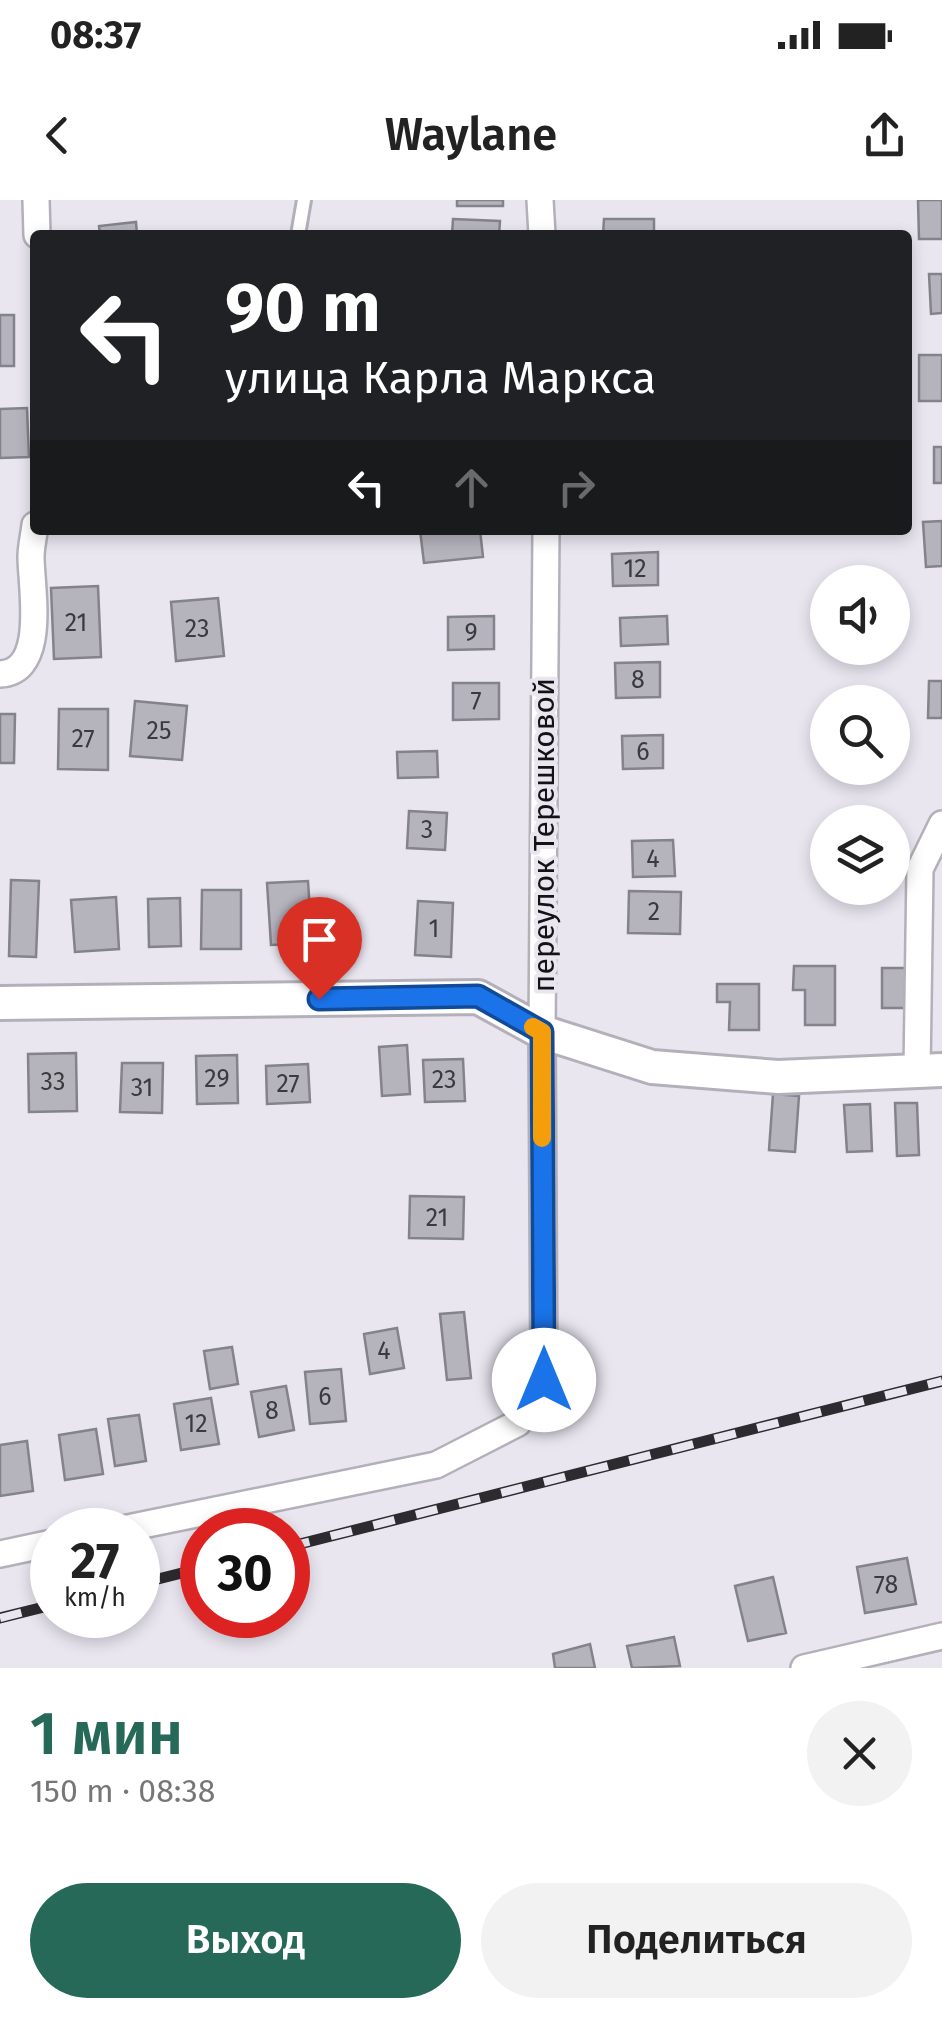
<!DOCTYPE html>
<html lang="ru">
<head>
<meta charset="utf-8">
<style>
	body { margin:0; font-family:"Fira Sans",sans-serif; background:#f2f2f2; color:#222; height:100vh; display:flex; flex-direction:column; font-size:38px; white-space:nowrap }
	* { box-sizing:border-box; margin:0 }
	p { font-size:32px; color:#767676 }
	.icon { flex:none; width:55px; height:55px; fill:none; stroke:currentColor; stroke-width:2; stroke-linecap:round; stroke-linejoin:round }
	.map { position:relative; height:1468px; overflow:hidden }
	.drawer { display:flex; flex-direction:column; background:#fff; flex:1 }
	.drawer>* { flex:none }
	.banner { position:absolute; left:30px; top:30px; width:882px; height:305px; border-radius:10px; box-shadow:0 5px 15px #0003; background:#202124; color:#fff; overflow:hidden }
	.fabs { position:absolute; left:810px; top:365px; display:grid; gap:20px }
	.fabs a { display:grid; place-items:center; width:100px; height:100px; border-radius:50%; background:#fff; box-shadow:0 5px 15px #0003; font-size:50px }
	.speed { position:absolute; left:30px; top:1308px; display:flex; gap:20px; font-size:50px; font-weight:700; text-align:center }
	.speed>* { display:grid; place-content:center; width:130px; height:130px; border-radius:50%; background:#fff; box-shadow:0 5px 15px #0003; line-height:1 }
	.speed small { font-size:25px; font-weight:400 }
	.speed .limit { border:15px solid #d22; background:#fff; color:#111 }
	.pin { position:absolute; display:grid; place-items:center; width:85px; height:85px; color:#fff; margin:-102px -42px; border-radius:50% 50% 50% 0; rotate:-45deg; box-shadow:0 0 10px #0007 }
	.pin .icon { rotate:45deg }
	.me { position:absolute; width:110px; margin:-55px; rotate:0deg; stroke-linejoin:round; filter:drop-shadow(0 0 8px #0008) }
	.turn { display:flex; align-items:center; gap:35px; height:210px; padding:0 30px; font-size:45px }
	.turn .icon { width:130px; height:130px; stroke-width:2.5 }
	.turn b { display:block; font-size:70px; line-height:85px }
	.lanes { display:flex; align-items:center; height:95px; padding:0 30px; background:#0003; justify-content:center; gap:50px; direction:ltr }
	.lanes .off { opacity:.35 }
	.round { display:grid; place-items:center; flex:none; width:105px; height:105px; border-radius:52px; background:#f2f2f2 }
	.headline { display:flex; align-items:center; justify-content:space-between; height:170px; padding:0 30px }
	h1 { font-size:60px; font-weight:600; line-height:75px; color:#276958 }
	.primary-button { display:flex; gap:20px; margin-top:auto; padding:20px 30px }
	.primary-button a { flex:1; height:115px; border-radius:60px; background:#276958; color:#fff; font-size:40px; font-weight:600; line-height:115px; text-align:center }
	.primary-button a+a { background:#f2f2f2; color:#222 }
	.status { display:flex; justify-content:space-between; align-items:center; height:70px; padding:0 50px; background:#fff; direction:ltr }
	.status svg { height:28px; fill:currentColor }
	header { display:flex; justify-content:space-between; align-items:center; height:130px; padding:0 30px; background:#fff; font-size:45px; font-weight:600 }
	.map>svg:first-child { display:block }
	.building { fill:#b5b3bc; stroke:#84828a; stroke-width:2.5 }
	.lines { fill:none; stroke-linecap:round; stroke-linejoin:round }
	.service-casing { stroke:#b3b0ba; stroke-width:18 }
	.minor-casing { stroke:#b3b0ba; stroke-width:30 }
	.tertiary-casing { stroke:#b3b0ba; stroke-width:38 }
	.service { stroke:#fff; stroke-width:12 }
	.minor { stroke:#fff; stroke-width:25 }
	.tertiary { stroke:#fff; stroke-width:32 }
	.rail-casing { stroke:#2d2b2f; stroke-width:11 }
	.rail { stroke:#e9e6f0; stroke-width:8; stroke-dasharray:22; stroke-linecap:butt }
	.route-casing { stroke:#114b97; stroke-width:25 }
	.route { stroke:#1a73e8; stroke-width:18 }
	.slow { stroke:#f59e0b; stroke-width:18 }
	.labels { text-anchor:middle; dominant-baseline:central; stroke-width:8; stroke-linejoin:round; paint-order:stroke }
	.number-label { font-size:25px; fill:#3c3a3f }
	.street-label { font-size:30px; fill:#131215; stroke:#e9e6f0 }
</style>
</head>
<body>
<div class="status"><b>08:37</b><svg viewBox="0 0 49 12"><path d="M0 12V9h3v3zM5 12V6h3v6zM10 12V3h3v9zM15 12V0h3v12zM26 1h20v11H26zM47 4h2v5h-2z"/></svg></div>
<header><svg class="icon" aria-label="back" viewBox="0 0 24 24"><path d="M15 5l-7 7 7 7"/></svg>Waylane<svg class="icon" aria-label="share" viewBox="0 0 24 24"><path d="M12 15V3M7 8l5-5 5 5M5 13v7h14v-7"/></svg></header>
<div class="map">
<svg width="942" height="1468" viewBox="0 0 942 1468">
	<rect width="100%" height="100%" fill="#e9e6f0"/>
	<!-- building -->
	<path class="building" d="M 457,0 L 503,0 L 503,6 L 457,6 Z
		M 918,0 L 942,0 L 942,39 L 919,39 Z
		M 453,19 L 500,21 L 499,35 L 452,35 Z
		M 604,19 L 654,19 L 654,35 L 603,35 Z
		M 136,22 L 137,35 L 100,35 L 99,26 Z
		M 929,74 L 942,74 L 942,113 L 931,114 Z
		M 0,115 L 14,115 L 14,166 L 0,166 Z
		M 919,155 L 942,155 L 942,201 L 919,201 Z
		M 27,208 L 29,257 L 0,258 L 0,209 Z
		M 934,247 L 942,247 L 942,283 L 934,283 Z
		M 942,321 L 942,366 L 926,367 L 923,322 Z
		M 420,330 L 480,330 L 483,357 L 424,363 Z
		M 658,352 L 658,385 L 613,386 L 612,354 Z
		M 98,386 L 101,457 L 54,459 L 51,388 Z
		M 218,398 L 224,456 L 176,461 L 171,402 Z
		M 494,416 L 494,449 L 448,450 L 448,417 Z
		M 667,416 L 668,444 L 621,446 L 620,418 Z
		M 660,462 L 660,497 L 616,498 L 615,463 Z
		M 929,481 L 942,481 L 942,518 L 928,518 Z
		M 453,483 L 499,483 L 499,519 L 453,520 Z
		M 135,501 L 187,506 L 182,560 L 130,556 Z
		M 59,509 L 108,509 L 108,570 L 58,569 Z
		M 0,514 L 15,514 L 14,563 L 0,563 Z
		M 663,535 L 663,568 L 623,569 L 622,536 Z
		M 437,551 L 438,577 L 398,578 L 397,552 Z
		M 409,611 L 447,613 L 445,650 L 407,648 Z
		M 673,640 L 675,676 L 633,677 L 632,641 Z
		M 11,680 L 39,681 L 36,757 L 9,756 Z
		M 308,681 L 312,743 L 271,745 L 267,683 Z
		M 202,690 L 241,690 L 241,749 L 201,749 Z
		M 629,691 L 681,692 L 680,734 L 628,733 Z
		M 116,697 L 119,749 L 75,752 L 71,700 Z
		M 180,698 L 181,746 L 149,747 L 148,699 Z
		M 418,701 L 453,703 L 451,757 L 415,755 Z
		M 794,766 L 835,766 L 835,825 L 805,825 L 805,790 L 793,790 Z
		M 882,768 L 908,768 L 908,808 L 882,808 Z
		M 717,784 L 759,784 L 759,830 L 729,830 L 730,802 L 717,802 Z
		M 407,845 L 410,894 L 382,896 L 379,847 Z
		M 76,853 L 77,911 L 29,912 L 28,854 Z
		M 237,855 L 238,903 L 197,904 L 196,856 Z
		M 463,859 L 465,901 L 425,902 L 423,860 Z
		M 122,863 L 163,863 L 162,913 L 120,912 Z
		M 308,864 L 310,902 L 267,904 L 266,866 Z
		M 773,894 L 799,896 L 795,952 L 769,950 Z
		M 895,903 L 917,903 L 919,955 L 897,956 Z
		M 870,904 L 872,951 L 847,952 L 844,905 Z
		M 410,996 L 464,997 L 463,1039 L 409,1038 Z
		M 464,1112 L 471,1178 L 447,1180 L 440,1114 Z
		M 397,1128 L 404,1168 L 370,1174 L 364,1134 Z
		M 232,1147 L 238,1184 L 210,1189 L 204,1151 Z
		M 341,1169 L 346,1221 L 310,1224 L 305,1172 Z
		M 286,1186 L 294,1230 L 259,1237 L 251,1192 Z
		M 211,1198 L 219,1244 L 181,1250 L 174,1204 Z
		M 139,1215 L 146,1261 L 115,1266 L 108,1219 Z
		M 96,1229 L 103,1274 L 65,1280 L 59,1235 Z
		M 27,1241 L 33,1291 L 0,1296 L 0,1245 Z
		M 907,1358 L 916,1404 L 865,1413 L 857,1367 Z
		M 773,1377 L 786,1433 L 748,1441 L 735,1386 Z
		M 674,1437 L 680,1466 L 632,1468 L 627,1446 Z
		M 590,1444 L 595,1468 L 555,1468 L 553,1454 Z"/>
	<g class="lines">
		<!-- service casing -->
		<g class="service-casing">
			<path id="service" d="M 298,35 L 304,0"/>
		</g>
		<!-- minor casing -->
		<g class="minor-casing">
			<path id="minor" d="M 36,0 L 37,35
				M 540,0 L 542,35
				M 0,474 C 48,472 31,387 31,357 C 31,346 34,335 35,325
				M 917,871 L 920,669 L 942,624
				M 118,1330 L 436,1265 L 518,1223 L 544,1180 L 542,832 L 546,330
				M 0,1354 L 52,1343
				M 804,1468 L 942,1436"/>
		</g>
		<!-- tertiary casing -->
		<g class="tertiary-casing">
			<path id="tertiary" d="M 0,803 L 478,797 L 542,832 L 652,867 L 778,877 L 942,870"/>
		</g>
		<!-- service -->
		<use href="#service" class="service"/>
		<!-- minor -->
		<use href="#minor" class="minor"/>
		<!-- tertiary -->
		<use href="#tertiary" class="tertiary"/>
		<!-- rail casing -->
		<g class="rail-casing">
			<path id="rail" d="M 288,1347 L 942,1181
				M 138,1384 L 202,1368
				M 0,1418 L 52,1405"/>
		</g>
		<!-- rail -->
		<use href="#rail" class="rail"/>
	</g>
	<g class="lines">
		<!-- route casing -->
		<g class="route-casing">
			<path id="route" d="M 319,799 L 478,796 L 542,832 L 544,1180"/>
		</g>
		<!-- route -->
		<use href="#route" class="route"/>
		<!-- slow -->
		<path class="slow" d="M 533,827 L 542,832 L 542,938"/>
	</g>
	<g class="labels">
		<!-- number labels -->
		<g class="number-label">
			<text x="635" y="369">12</text>
			<text x="76" y="423">21</text>
			<text x="197" y="429">23</text>
			<text x="471" y="433">9</text>
			<text x="638" y="480">8</text>
			<text x="476" y="501">7</text>
			<text x="159" y="531">25</text>
			<text x="83" y="539">27</text>
			<text x="643" y="552">6</text>
			<text x="427" y="630">3</text>
			<text x="653" y="659">4</text>
			<text x="654" y="712">2</text>
			<text x="434" y="729">1</text>
			<text x="217" y="879">29</text>
			<text x="444" y="880">23</text>
			<text x="53" y="882">33</text>
			<text x="288" y="884">27</text>
			<text x="142" y="888">31</text>
			<text x="437" y="1018">21</text>
			<text x="384" y="1151">4</text>
			<text x="325" y="1197">6</text>
			<text x="272" y="1211">8</text>
			<text x="196" y="1224">12</text>
			<text x="886" y="1385">78</text>
		</g>
		<!-- street labels -->
		<g class="street-label">
			<text transform="translate(544 635) rotate(-90)">переулок Терешковой</text>
		</g>
	</g>
</svg>
<div class="fabs">
<a><svg class="icon" aria-label="sound" viewBox="0 0 24 24"><path d="M4 9h4l5-4v14l-5-4H4zM17 9q2 3 0 6"/></svg></a>
<a><svg class="icon" aria-label="search" viewBox="0 0 24 24"><circle cx="10" cy="10" r="6"/><path d="M15 15l6 6"/></svg></a>
<a><svg class="icon" aria-label="layers" viewBox="0 0 24 24"><path d="M12 4l9 5-9 5-9-5zM3 14l9 5 9-5"/></svg></a>
</div>
<div class="speed"><div>27<small>km/h</small></div><div class="limit">30</div></div>
<div class="pin" style="left:319px;top:799px;background:#d93025"><svg class="icon" aria-label="arrive" viewBox="0 0 24 24"><path d="M6 21V4h12l-3 4 3 4H6"/></svg></div>
<svg class="me" style="left:544px;top:1180px" viewBox="-20 -20 40 40"><circle r="19" fill="#fff"/><path d="M0-13L10 11 0 6-10 11z" fill="#1a73e8"/></svg>
<div class="banner">
<div class="turn"><svg class="icon" aria-label="left" viewBox="0 0 24 24"><path d="M17 20v-9H6M10 6l-5 5 5 5"/></svg><div><b>90 m</b>улица Карла Маркса</div></div>
<div class="lanes"><svg class="icon" aria-label="left" viewBox="0 0 24 24"><path d="M17 20v-9H6M10 6l-5 5 5 5"/></svg><svg class="icon off" aria-label="ahead" viewBox="0 0 24 24"><path d="M12 20V5M6 11l6-6 6 6"/></svg><svg class="icon off" aria-label="right" viewBox="0 0 24 24"><path d="M7 20v-9h11M14 6l5 5-5 5"/></svg></div>
</div>
</div>
<section class="drawer">
<div class="headline"><div><h1>1 мин</h1><p>150 m · 08:38</p></div><a class="round"><svg class="icon" aria-label="close" viewBox="0 0 24 24"><path d="M6 6l12 12M18 6L6 18"/></svg></a></div>
<div class="primary-button"><a>Выход</a><a>Поделиться</a></div>
</section>
</body>
</html>
